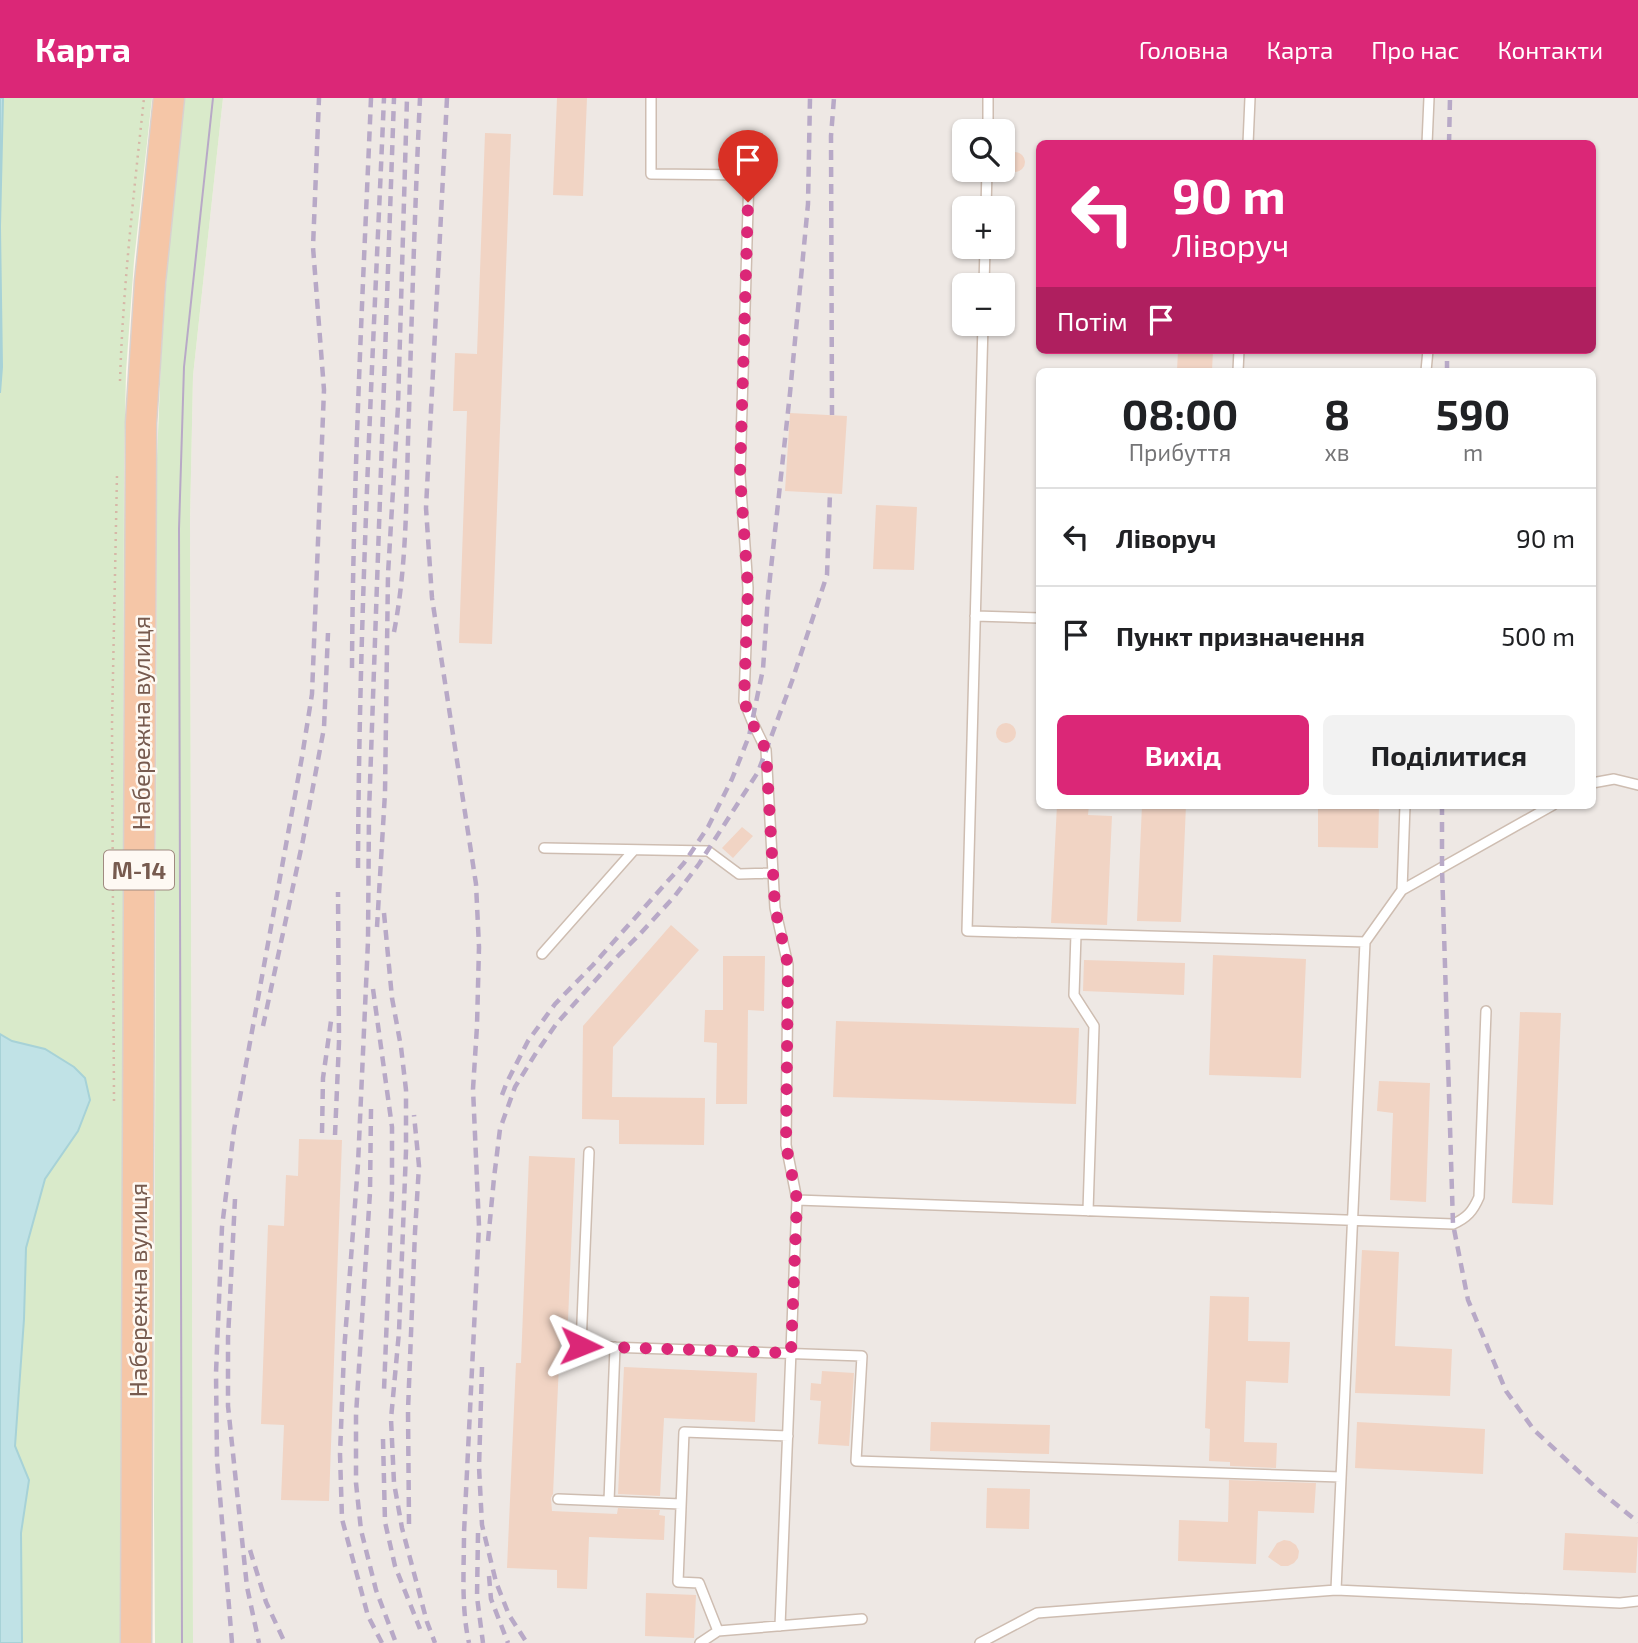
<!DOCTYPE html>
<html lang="uk">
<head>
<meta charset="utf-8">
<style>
	body { margin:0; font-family:"Exo 2",sans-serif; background:#f2f2f2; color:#202124; height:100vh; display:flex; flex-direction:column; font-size:26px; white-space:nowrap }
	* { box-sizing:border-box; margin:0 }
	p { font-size:23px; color:#757577 }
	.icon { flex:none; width:38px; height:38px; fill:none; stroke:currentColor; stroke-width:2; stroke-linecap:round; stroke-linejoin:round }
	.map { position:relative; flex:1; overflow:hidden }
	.sheet { position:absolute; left:1036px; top:270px; width:560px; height:441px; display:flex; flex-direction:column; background:#fff; border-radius:10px; box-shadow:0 2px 5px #0004 }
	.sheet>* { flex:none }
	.banner { position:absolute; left:1036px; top:42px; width:560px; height:214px; border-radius:10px; box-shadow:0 2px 5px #0004; background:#db2777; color:#fff; overflow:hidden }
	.fabs { position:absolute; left:952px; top:21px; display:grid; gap:14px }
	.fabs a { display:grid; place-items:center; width:63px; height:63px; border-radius:10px; background:#fff; box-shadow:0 2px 5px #0004; font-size:35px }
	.pin { position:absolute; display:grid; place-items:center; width:60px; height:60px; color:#fff; margin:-72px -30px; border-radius:50% 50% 50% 0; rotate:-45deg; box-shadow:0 0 7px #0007 }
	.pin .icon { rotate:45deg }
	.me { position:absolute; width:77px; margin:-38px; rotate:92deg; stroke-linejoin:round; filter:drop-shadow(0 0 5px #0008) }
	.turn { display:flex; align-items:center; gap:24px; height:147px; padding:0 21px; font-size:32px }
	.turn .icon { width:91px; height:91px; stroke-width:2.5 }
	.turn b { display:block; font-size:49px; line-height:60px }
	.then { display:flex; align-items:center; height:66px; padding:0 21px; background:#0003; gap:14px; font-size:26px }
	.eta { display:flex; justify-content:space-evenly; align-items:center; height:119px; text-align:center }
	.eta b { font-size:42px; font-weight:700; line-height:49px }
	.action { display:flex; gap:14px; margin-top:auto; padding:14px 21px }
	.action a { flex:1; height:80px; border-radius:10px; background:#db2777; color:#fff; font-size:28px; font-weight:700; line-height:80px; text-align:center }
	.action a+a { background:#f2f2f2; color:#202124 }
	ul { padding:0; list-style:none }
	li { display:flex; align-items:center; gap:21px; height:98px; padding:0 21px; border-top:2px solid #e0e0e0 }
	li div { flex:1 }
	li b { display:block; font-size:26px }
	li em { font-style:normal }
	header { display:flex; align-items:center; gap:42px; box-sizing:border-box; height:98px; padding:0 35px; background:#db2777; color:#fff }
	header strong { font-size:33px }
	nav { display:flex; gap:38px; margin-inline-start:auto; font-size:24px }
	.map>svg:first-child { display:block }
	.industrial { fill:#eee8e4; fill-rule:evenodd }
	.green { fill:#d9eaca }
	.water { fill:#c0e2e6; stroke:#a7d2d7; stroke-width:2 }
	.building { fill:#f1d4c4 }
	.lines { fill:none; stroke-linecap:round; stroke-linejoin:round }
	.service-casing { stroke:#cebdb1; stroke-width:12 }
	.trunk-casing { stroke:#d9d1ce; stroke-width:33 }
	.path { stroke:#d6b7a7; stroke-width:2.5; stroke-dasharray:2 5; stroke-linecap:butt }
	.service { stroke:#fff; stroke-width:9 }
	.trunk { stroke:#f5c6a7; stroke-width:30 }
	.tram { stroke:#b8a9c7; stroke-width:2 }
	.rail { stroke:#b8a9c7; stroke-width:4.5; stroke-dasharray:10 7; stroke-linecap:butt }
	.route { stroke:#db2777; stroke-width:12; stroke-dasharray:0 21.6 }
	.labels { text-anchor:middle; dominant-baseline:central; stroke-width:5; stroke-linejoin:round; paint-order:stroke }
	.shield { fill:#fef9f3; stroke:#a08a80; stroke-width:2 }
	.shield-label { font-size:23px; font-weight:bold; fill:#775b4f }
	.street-label { font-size:24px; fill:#775b4f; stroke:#fef9f3 }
</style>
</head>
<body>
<header>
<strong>Карта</strong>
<nav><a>Головна</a><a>Карта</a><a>Про нас</a><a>Контакти</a></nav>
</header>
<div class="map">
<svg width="1638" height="1545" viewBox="0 0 1638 1545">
	<rect width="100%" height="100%" fill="#fcf5ec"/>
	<!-- industrial -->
	<path class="industrial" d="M 223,0 L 1638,0 L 1638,1545 L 193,1545 L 190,424 L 193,278 ZM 964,33 L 1003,33 L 1003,72 L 964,72 ZM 1040,46 L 1592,46 L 1592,252 L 1040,252 ZM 964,110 L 1003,110 L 1003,149 L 964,149 ZM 964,187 L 1003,187 L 1003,226 L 964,226 ZM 1040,273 L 1592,273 L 1592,707 L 1040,707 Z"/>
	<!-- green -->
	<path class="green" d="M 3,0 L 152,0 L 134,163 L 126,274 L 124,372 L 122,1545 L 22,1545 L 21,1435 L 29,1382 L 15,1348 L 24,1221 L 26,1150 L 45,1081 L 78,1033 L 45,951 L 12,943 L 0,936 L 0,295 L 2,269 L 0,129 Z
		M 185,0 L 223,0 L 193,278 L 190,424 L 193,1545 L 155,1545 L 154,1414 L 157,360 L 161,261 L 168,157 Z"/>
	<!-- water -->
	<path class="water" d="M 0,0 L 3,0 L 0,129 L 2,269 L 0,295 Z
		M 0,936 L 12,943 L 45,951 L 74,969 L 85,980 L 90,1002 L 78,1033 L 45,1081 L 26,1150 L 24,1221 L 15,1348 L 29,1382 L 21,1435 L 22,1545 L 0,1545 Z"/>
	<!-- building -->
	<path class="building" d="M 557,0 L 587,0 L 583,98 L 553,97 Z
		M 485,35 L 511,36 L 492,546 L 459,545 L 467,313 L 453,313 L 455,255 L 477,256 Z
		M1005 64a10 10 0 1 1 20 0a10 10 0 1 1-20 0Z
		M 1178,252 L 1213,252 L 1212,273 L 1177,273 Z
		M 790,315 L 847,318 L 842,396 L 785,393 Z
		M 876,407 L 917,409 L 914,472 L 873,471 Z
		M996 635a10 10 0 1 1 20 0a10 10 0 1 1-20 0Z
		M 1057,707 L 1089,707 L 1088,717 L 1112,718 L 1107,827 L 1051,825 Z
		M 1142,707 L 1186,707 L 1181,824 L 1137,823 Z
		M 1318,707 L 1379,707 L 1378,750 L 1318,749 Z
		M 742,729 L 753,738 L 733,760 L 722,750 Z
		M 671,827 L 699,852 L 613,949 L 612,999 L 705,1000 L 704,1047 L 619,1046 L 619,1022 L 582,1021 L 583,928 Z
		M 1213,857 L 1306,861 L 1301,980 L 1209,977 Z
		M 723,858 L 765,858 L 764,913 L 748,912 L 747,1006 L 716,1006 L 717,945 L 704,944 L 705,912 L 723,912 Z
		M 1084,862 L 1185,865 L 1184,897 L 1083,893 Z
		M 1520,914 L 1561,915 L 1553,1107 L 1512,1105 Z
		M 836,923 L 1079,930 L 1076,1006 L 833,999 Z
		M 1379,983 L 1430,985 L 1426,1104 L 1390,1102 L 1393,1015 L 1377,1013 Z
		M 299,1041 L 342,1042 L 329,1403 L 281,1402 L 284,1327 L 261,1326 L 268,1127 L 284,1128 L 286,1077 L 298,1078 Z
		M 529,1058 L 575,1060 L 567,1245 L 560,1245 L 553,1396 L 551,1400 L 552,1413 L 617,1416 L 618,1410 L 660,1412 L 659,1417 L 665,1418 L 664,1442 L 589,1439 L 587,1491 L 557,1490 L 557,1472 L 507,1470 L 516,1265 L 521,1265 Z
		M 1362,1152 L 1399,1154 L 1395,1248 L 1452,1251 L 1450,1298 L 1355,1295 Z
		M 1210,1198 L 1249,1199 L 1248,1243 L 1290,1244 L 1288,1285 L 1246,1283 L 1244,1344 L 1277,1345 L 1276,1370 L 1230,1368 L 1230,1364 L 1209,1363 L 1210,1331 L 1205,1330 Z
		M 624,1269 L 757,1275 L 755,1324 L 664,1320 L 660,1398 L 618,1396 Z
		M 822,1273 L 854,1275 L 849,1348 L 818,1346 L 821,1303 L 810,1302 L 811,1285 L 821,1286 Z
		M 931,1324 L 1050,1327 L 1049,1356 L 930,1353 Z
		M 1357,1324 L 1485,1331 L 1483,1376 L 1355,1370 Z
		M 1229,1382 L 1316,1385 L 1314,1415 L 1258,1413 L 1256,1466 L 1178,1463 L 1179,1422 L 1228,1424 Z
		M 987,1390 L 1030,1391 L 1029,1431 L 986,1430 Z
		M 1565,1435 L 1638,1439 L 1636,1475 L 1563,1472 Z
		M 1284,1442 L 1290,1443 L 1296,1447 L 1299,1453 L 1298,1460 L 1294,1465 L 1288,1468 L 1281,1468 L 1268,1459 L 1277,1445 Z
		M 646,1495 L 696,1497 L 694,1540 L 645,1538 Z"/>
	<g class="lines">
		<!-- service casing -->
		<g class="service-casing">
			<path id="service" d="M 651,0 L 651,76 L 749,77 L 740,377 L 748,490 L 744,603 L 752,623 L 766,652 L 775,810 L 788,867 L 786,1047 L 797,1102 L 780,1528
				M 988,33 L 988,0
				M 1248,46 L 1250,0
				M 1427,46 L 1429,0
				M 986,110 L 987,72
				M 984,187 L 985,149
				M 983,226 L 967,833 L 1365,844
				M 1238,273 L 1239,252
				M 1426,273 L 1428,252
				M 975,518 L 1040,520
				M 1592,685 L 1614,681 L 1638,687
				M 544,750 L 708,753 L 739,776 L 773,775
				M 1402,792 L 1405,707
				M 1076,836 L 1074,897 L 1094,928 L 1088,1113
				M 542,856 L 634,752
				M 589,1054 L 581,1248 L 862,1258 L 856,1363 L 1341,1379
				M 797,1102 L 1453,1126 C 1467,1120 1473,1113 1479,1099 L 1486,913
				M 558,1401 L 681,1406
				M 609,1403 L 615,1249
				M 1336,1492 L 1365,844 L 1402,792 L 1553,707
				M 718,1533 L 699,1485 L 678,1484 L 684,1334 L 788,1338
				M 700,1545 L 718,1533 L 862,1521
				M 980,1545 L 1037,1515 L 1336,1492 L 1620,1505 L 1638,1503"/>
		</g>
		<!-- trunk casing -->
		<g class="trunk-casing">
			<path id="trunk" d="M 136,1545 L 141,325 L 150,184 L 169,0"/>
		</g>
		<!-- path -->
		<path class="path" d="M 120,283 C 123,188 134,94 144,0
			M 114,1003 L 112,626 L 117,377"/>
		<!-- service -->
		<use href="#service" class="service"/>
		<!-- trunk -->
		<use href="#trunk" class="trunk"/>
		<!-- tram -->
		<path class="tram" d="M 182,1545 L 179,431 L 184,269 L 213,0"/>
		<!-- rail -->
		<path class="rail" d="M 447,0 L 426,410 L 432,500 L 476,786 L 479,849 L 477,928 L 473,991 L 479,1128 L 464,1435 C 464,1471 461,1509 469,1545
			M 1449,46 L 1450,0
			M 1447,273 L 1447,252
			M 832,317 L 831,38 L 834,0
			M 394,534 C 408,462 406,387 409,313 C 412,208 415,104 420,0
			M 352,570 C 353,380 363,190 371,0
			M 1442,707 L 1442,770 L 1453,1126 L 1468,1202 L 1506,1293 L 1534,1332 L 1601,1394 L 1638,1424
			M 358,770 C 359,513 373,256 384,0
			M 384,815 L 392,900 L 401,949 L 406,992 L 406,1053 L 399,1234 L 391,1321 L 394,1385 L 402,1430 L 427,1524 L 435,1545
			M 377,829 L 385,695 L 388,476 L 398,308 L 407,0
			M 373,891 L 392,1029 L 392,1093 L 384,1292
			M 263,928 L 303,742 L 324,630 L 328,535
			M 502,997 L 507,984 L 528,943 L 555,906 L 592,868 L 684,765 L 708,729 L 732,681 L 749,638 L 763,571 L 768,498 L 790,295 L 808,106 L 810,0
			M 371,1011 L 370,1094 L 356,1317 L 356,1385 L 361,1432 L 376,1492 L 396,1545
			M 322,1035 L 323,980 L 331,923
			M 335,1037 L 339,944 L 338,794
			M 235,1101 L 228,1240 L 228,1308 L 247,1489 L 259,1545
			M 488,1143 L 494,1080 L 500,1031 L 515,989 L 536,955 L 557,925 L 611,865 L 639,837 L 674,799 L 699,766 L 758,674 L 792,583 L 827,477 L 830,395
			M 482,1269 L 479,1369 L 482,1427 L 496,1484 L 509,1517 L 527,1545
			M 383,1341 L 385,1424 L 395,1468 L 420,1531
			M 409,1426 L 408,1312 L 415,1134 L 419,1068 L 414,1017
			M 478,1435 L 477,1499 L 483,1545
			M 250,1452 L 266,1504 L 285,1545
			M 489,1478 L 491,1501 L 508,1545
			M 232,1545 L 217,1362 L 216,1275 L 222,1129 L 234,1032 L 302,659 L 312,596 L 324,292 L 313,149 L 319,0
			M 382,1545 L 368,1518 L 342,1421 L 340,1356 L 344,1254 L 358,1066 L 368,843 L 369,714 L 394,0"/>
	</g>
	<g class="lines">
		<!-- route -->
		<path class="route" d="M 581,1248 L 791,1255 L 797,1102 L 786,1047 L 788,867 L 775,810 L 766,652 L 751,623 L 744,603 L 748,490 L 740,377 L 748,104"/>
	</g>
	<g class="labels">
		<!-- shield labels -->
		<rect class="shield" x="104" y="752.5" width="70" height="39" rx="5"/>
		<g class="shield-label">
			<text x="139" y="772">М-14</text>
		</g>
		<!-- street labels -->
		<g class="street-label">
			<text transform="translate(140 625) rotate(-90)">Набережна вулиця</text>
			<text transform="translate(137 1192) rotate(-90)">Набережна вулиця</text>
		</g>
	</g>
</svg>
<div class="fabs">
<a><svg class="icon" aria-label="search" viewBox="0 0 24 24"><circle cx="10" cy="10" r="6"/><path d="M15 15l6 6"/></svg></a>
<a>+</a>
<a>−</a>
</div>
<div class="pin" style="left:748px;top:104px;background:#d93025"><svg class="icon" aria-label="arrive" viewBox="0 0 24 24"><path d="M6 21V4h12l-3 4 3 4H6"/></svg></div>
<svg class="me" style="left:581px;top:1248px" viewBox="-20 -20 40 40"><path d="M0-17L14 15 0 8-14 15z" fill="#db2777" stroke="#fff" stroke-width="4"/></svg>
<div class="banner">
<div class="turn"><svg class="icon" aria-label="left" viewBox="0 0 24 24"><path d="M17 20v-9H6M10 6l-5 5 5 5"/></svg><div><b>90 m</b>Ліворуч</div></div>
<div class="then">Потім<svg class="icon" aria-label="arrive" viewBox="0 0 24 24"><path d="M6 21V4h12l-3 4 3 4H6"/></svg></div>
</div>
<section class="sheet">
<div class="eta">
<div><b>08:00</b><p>Прибуття</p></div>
<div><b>8</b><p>хв</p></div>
<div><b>590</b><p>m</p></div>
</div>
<ul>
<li><svg class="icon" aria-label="left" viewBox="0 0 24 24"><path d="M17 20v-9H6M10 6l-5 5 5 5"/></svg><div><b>Ліворуч</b></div><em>90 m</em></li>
<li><svg class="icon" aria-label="arrive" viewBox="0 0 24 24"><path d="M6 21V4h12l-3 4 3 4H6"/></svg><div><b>Пункт призначення</b></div><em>500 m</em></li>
</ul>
<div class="action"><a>Вихід</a><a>Поділитися</a></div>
</section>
</div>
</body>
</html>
